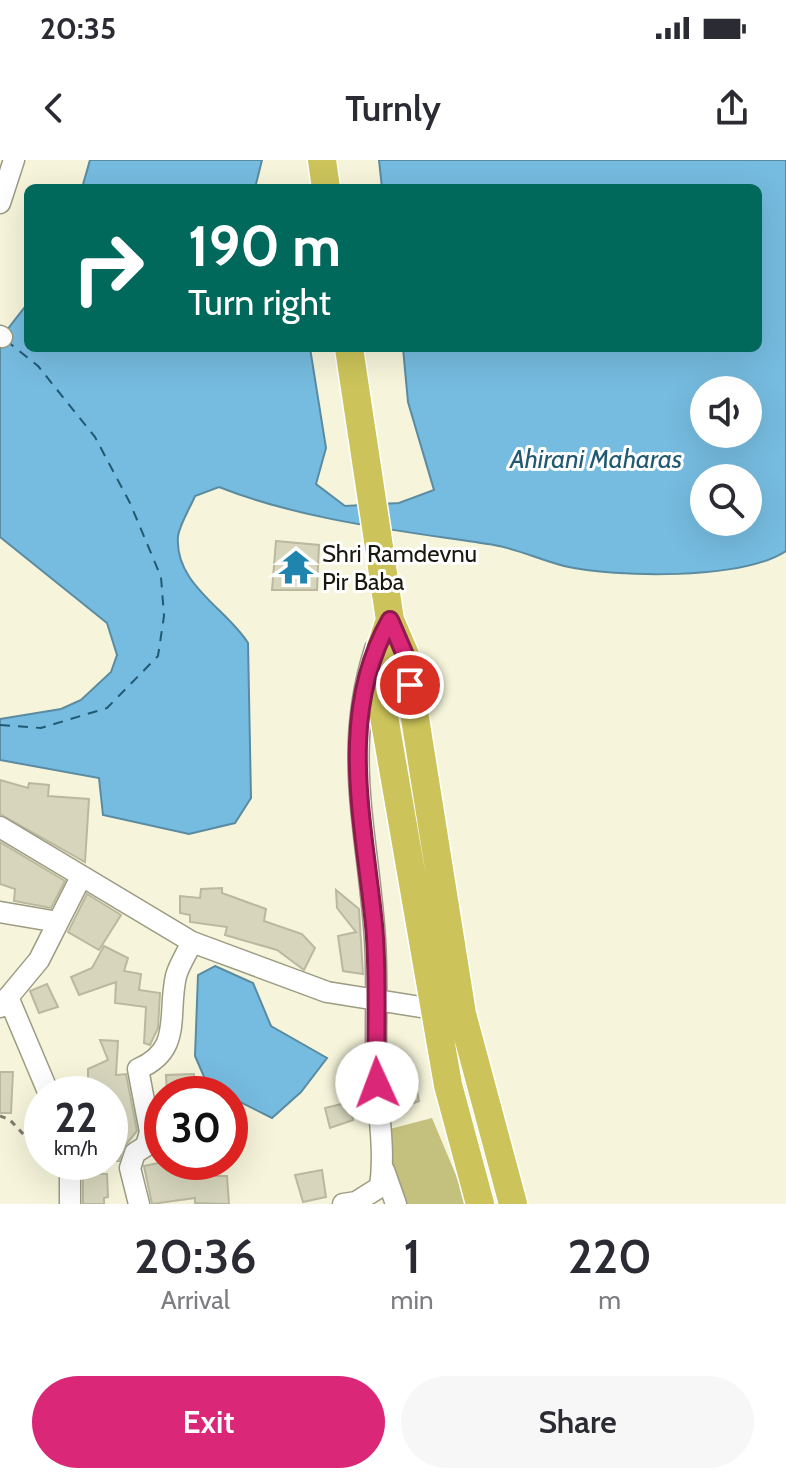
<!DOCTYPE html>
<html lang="en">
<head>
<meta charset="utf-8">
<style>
	body { margin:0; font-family:Cabin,sans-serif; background:#f7f7f7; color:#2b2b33; height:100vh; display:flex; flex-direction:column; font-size:30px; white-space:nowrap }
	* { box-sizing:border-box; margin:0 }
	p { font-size:26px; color:#7c7c81 }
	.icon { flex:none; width:44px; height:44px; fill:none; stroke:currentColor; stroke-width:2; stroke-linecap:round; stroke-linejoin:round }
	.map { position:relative; height:1044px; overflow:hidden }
	.sheet { display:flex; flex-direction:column; background:#fff; flex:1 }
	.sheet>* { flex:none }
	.banner { position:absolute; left:24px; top:24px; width:738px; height:168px; border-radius:12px; box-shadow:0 8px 32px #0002; background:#00695c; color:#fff; overflow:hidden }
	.fabs { position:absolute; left:690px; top:216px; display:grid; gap:16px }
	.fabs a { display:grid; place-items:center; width:72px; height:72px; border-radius:50%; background:#fff; box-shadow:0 8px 32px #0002; font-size:40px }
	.speed { position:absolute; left:24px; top:916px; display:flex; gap:16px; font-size:40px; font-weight:700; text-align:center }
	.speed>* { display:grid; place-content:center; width:104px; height:104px; border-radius:50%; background:#fff; box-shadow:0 8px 32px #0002; line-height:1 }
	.speed small { font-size:20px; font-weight:400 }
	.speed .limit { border:12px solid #d22; background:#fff; color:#111 }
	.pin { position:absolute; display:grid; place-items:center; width:68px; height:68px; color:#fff; margin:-34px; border:4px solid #fff; border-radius:50%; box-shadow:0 2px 8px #0007 }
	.me { position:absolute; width:88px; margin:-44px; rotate:358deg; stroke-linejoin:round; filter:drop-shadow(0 0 6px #0008) }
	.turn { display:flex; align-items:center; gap:28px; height:168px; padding:0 32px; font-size:36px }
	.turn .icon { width:104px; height:104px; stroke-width:2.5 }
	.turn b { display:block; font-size:56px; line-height:68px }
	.eta { display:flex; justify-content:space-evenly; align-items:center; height:136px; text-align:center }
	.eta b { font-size:48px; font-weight:600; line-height:56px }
	.primary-button { display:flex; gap:16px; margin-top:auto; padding:16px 32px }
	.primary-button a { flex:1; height:92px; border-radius:48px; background:#db2777; color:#fff; font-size:32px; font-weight:600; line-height:92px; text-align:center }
	.primary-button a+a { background:#f7f7f7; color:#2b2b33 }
	.status { display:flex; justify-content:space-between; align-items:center; height:56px; padding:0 40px; background:#fff; direction:ltr }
	.status svg { height:22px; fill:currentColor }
	header { display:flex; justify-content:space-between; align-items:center; height:104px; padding:0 32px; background:#fff; font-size:36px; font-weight:600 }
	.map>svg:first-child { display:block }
	.forest { fill:#c4c07d }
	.water { fill:#76bce0; stroke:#5a8ba1; stroke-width:2; fill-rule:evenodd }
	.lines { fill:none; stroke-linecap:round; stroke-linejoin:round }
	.ferry { stroke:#215972; stroke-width:2; stroke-dasharray:10 8; stroke-linecap:butt }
	.building { fill:#d7d6bd; stroke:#bab9a0; stroke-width:2 }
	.minor-casing { stroke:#9c9b83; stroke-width:23 }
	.highway-casing { stroke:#fff; stroke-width:31 }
	.path { stroke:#7e7d6c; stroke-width:3; stroke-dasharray:6 6; stroke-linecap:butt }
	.minor { stroke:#fff; stroke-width:20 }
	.highway { stroke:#ccc45a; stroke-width:28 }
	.route-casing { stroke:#8e194d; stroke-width:20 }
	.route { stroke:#db2777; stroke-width:14 }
	.labels { text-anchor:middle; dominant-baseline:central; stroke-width:6; stroke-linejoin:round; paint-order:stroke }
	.poi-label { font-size:24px; fill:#19180f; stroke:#fff; text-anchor:start }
	.water-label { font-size:26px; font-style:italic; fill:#215972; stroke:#fff }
</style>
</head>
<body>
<div class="status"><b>20:35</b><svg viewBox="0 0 49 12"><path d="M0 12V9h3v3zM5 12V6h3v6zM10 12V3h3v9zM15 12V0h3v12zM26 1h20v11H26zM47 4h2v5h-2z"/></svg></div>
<header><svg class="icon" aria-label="back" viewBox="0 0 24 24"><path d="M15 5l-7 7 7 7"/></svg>Turnly<svg class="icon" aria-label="share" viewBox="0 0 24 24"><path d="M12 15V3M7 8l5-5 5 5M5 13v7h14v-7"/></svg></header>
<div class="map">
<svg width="786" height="1044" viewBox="0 0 786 1044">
	<rect width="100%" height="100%" fill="#f6f5db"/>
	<!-- forest -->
	<path class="forest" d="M 432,958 L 468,1044 L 386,1044 L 386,970 Z"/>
	<!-- water -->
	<path class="water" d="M 90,0 L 262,0 L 255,28 L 82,28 Z
		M 379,0 L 786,0 L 786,391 C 742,420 616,418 564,406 C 540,400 518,389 494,385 C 403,371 305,361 219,327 L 195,336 C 190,348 180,364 178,376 C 174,424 227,449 248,483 L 251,638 L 235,663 L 189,674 L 103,655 L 99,618 L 0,600 L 0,559 L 61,549 L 81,540 L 111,512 L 117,495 L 107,463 L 0,377 L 0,179 L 28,143 L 28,188 L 310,188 L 326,288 L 316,324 L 345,346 L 399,343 L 434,330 L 408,242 L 403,188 L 758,188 L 758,28 L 382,28 ZM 704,230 L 748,230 L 748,274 L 704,274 ZM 704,318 L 748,318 L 748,362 L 704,362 Z
		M 215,806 L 253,823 L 271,866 L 327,898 L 301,932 L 272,958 L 230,937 L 230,934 L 208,926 L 195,896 L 198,815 Z"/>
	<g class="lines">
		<!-- ferry -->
		<path class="ferry" d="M 0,565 L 41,568 L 107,548 L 158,496 L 164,456 L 161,417 L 130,343 L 95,277 L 38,206 L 8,182"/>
	</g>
	<!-- building -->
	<path class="building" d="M 276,381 L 319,385 L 317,430 L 272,430 Z
		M 0,620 L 28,628 L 29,623 L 49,625 L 48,636 L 89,639 L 85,702 L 0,654 Z
		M 0,682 L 65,721 L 51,748 L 14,741 L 15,729 L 0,724 Z
		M 222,728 L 222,733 L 266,749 L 264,761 L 302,774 L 315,788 L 304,810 L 277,790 L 225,775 L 227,767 L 190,762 L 190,755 L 180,753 L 180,736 L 200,738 L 201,729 Z
		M 336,730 L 359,749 L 363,814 L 343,811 L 338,776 L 356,772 L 337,748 Z
		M 87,734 L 121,755 L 99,790 L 68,772 Z
		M 104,786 L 128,798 L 124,811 L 141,814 L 139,830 L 160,833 L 158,868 L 150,885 L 144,883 L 146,847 L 115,843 L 116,822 L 79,835 L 71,817 L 92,808 Z
		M 47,824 L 58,847 L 39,853 L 30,831 Z
		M 100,880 L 118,881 L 116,915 L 126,914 L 137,971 L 123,988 L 119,1001 L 110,1001 L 110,934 L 62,934 L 59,925 L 88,921 L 88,909 L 108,900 Z
		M 0,912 L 13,912 L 11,953 L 0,953 Z
		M 194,914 L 194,934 L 167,934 L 166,915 Z
		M 415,922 L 419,941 L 392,951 L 390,930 Z
		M 350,942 L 353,960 L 330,968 L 325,948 Z
		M 163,1002 L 196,1002 L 196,1016 L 227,1016 L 229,1044 L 195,1043 L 195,1038 L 152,1044 L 144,1006 Z
		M 322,1010 L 326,1037 L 303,1042 L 295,1015 Z
		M 83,1014 L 107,1014 L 108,1037 L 104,1038 L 104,1044 L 83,1044 Z"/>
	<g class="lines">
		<!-- minor casing -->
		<g class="minor-casing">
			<path id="minor" d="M 0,43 L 14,0
				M 0,176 L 2,177
				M 0,667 L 192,782 L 327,832 L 446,851
				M 0,752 L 58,762
				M 8,837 L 49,934
				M 0,847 L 39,800 L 81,717
				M 70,1002 L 70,1044
				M 384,1010 L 396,1044
				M 139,1044 L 130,1008 L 135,993 L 146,986 L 150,972 L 138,909 C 183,890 167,855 176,816 C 179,805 187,793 192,782
				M 343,1044 L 356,1042 L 380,1027 C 385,993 379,958 377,924 C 374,871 379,818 374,766 C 366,665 343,589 375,489"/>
		</g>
		<!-- highway casing -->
		<g class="highway-casing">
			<path id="highway" d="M 322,0 L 326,28
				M 349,188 L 390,460 L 405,495 L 462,854 L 513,1044
				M 390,460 L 381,487 L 381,539 L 448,925 L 480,1044"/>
		</g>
		<!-- path -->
		<path class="path" d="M 0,956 L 10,960 L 42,994"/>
		<!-- minor -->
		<use href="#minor" class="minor"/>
		<!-- highway -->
		<use href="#highway" class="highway"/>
	</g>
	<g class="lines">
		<!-- route casing -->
		<g class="route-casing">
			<path id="route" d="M 377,923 C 375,871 379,816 374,765 C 364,662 336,556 390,460 L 405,495 L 410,525"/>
		</g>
		<!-- route -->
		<use href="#route" class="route"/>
	</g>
	<!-- icons -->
	<defs>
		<g id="temple-bare" transform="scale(2.76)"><path d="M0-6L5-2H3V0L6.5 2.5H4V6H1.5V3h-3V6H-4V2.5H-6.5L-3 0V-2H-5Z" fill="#1f85af" stroke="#fff" stroke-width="2.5" paint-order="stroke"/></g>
	</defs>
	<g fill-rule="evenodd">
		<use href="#temple-bare" x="296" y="407"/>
	</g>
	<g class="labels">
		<!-- poi labels -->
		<g class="poi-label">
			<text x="322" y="393">Shri Ramdevnu<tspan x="322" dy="28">Pir Baba</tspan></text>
		</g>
		<!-- water labels -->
		<g class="water-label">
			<text x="596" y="299">Ahirani Maharas</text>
		</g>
	</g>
</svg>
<div class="fabs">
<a><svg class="icon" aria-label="sound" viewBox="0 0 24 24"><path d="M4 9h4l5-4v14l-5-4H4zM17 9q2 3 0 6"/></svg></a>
<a><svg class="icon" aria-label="search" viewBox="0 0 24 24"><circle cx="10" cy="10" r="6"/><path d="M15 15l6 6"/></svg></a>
</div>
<div class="speed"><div>22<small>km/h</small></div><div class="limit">30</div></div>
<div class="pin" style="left:410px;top:525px;background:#d93025"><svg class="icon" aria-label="arrive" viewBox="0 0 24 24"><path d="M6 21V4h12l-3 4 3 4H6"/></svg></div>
<svg class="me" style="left:377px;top:923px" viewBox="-20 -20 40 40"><circle r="19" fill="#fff"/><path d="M0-13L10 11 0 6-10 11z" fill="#db2777"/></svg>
<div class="banner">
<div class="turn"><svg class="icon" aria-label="right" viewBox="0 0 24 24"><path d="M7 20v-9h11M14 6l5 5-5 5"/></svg><div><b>190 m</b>Turn right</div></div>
</div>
</div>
<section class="sheet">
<div class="eta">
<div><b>20:36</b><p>Arrival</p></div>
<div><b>1</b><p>min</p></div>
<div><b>220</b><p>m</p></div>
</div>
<div class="primary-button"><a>Exit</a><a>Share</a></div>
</section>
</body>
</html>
